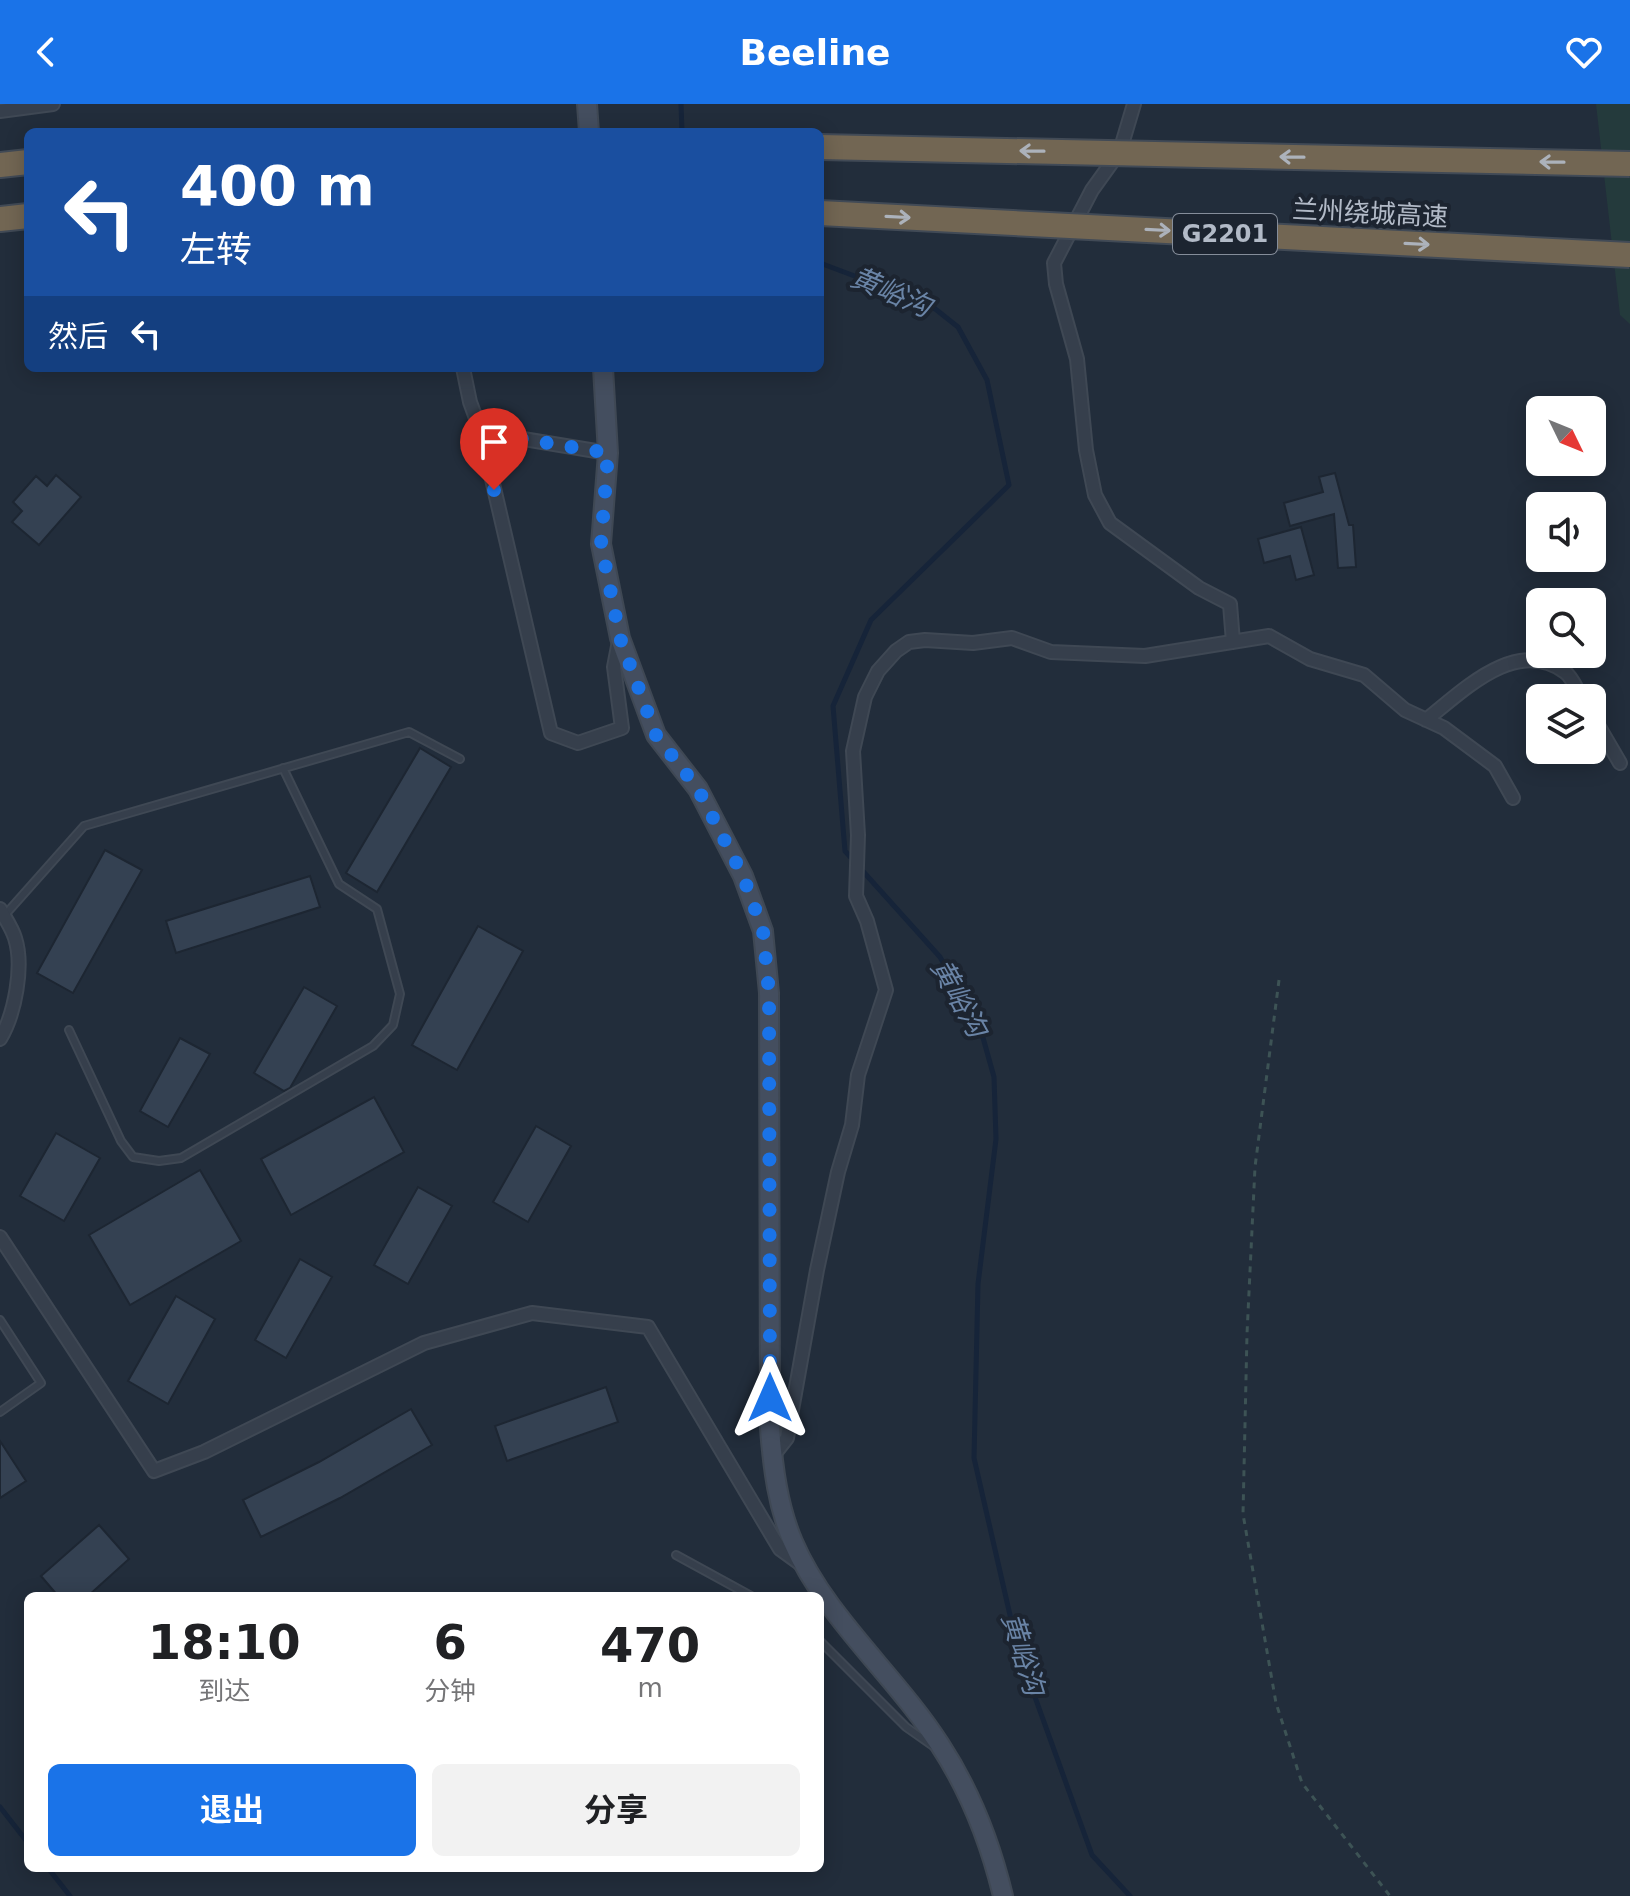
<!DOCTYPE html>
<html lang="zh">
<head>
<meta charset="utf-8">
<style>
	body { margin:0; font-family:"DejaVu Sans","Noto Sans SC",sans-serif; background:#f2f2f2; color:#202124; height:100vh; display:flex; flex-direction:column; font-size:30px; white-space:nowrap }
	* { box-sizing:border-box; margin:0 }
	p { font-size:26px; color:#757577 }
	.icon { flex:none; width:44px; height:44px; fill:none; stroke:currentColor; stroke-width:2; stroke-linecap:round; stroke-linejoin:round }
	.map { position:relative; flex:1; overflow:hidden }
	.drawer { position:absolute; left:24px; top:1488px; width:800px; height:280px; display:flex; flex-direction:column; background:#fff; border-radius:12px; box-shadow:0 4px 20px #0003 }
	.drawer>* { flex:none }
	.guide { position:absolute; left:24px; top:24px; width:800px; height:244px; border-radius:12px; box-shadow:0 4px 20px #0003; background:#1a4fa0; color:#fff; overflow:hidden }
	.needle { width:52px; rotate:133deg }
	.tools { position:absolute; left:1526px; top:292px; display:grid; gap:16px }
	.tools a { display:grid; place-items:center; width:80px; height:80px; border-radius:12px; background:#fff; box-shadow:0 4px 20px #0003; font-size:40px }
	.pin { position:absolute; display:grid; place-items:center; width:68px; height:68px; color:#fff; margin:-82px -34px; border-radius:50% 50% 50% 0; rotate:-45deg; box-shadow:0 0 8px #0007 }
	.pin .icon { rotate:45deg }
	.me { position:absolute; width:88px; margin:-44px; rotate:0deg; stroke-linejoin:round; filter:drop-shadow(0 0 6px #0008) }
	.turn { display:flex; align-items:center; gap:28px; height:168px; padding:0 24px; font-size:36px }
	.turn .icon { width:104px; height:104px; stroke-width:2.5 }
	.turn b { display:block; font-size:56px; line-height:68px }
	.then { display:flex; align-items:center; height:76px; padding:0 24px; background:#0003; gap:16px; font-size:30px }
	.eta { display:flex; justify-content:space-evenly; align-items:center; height:136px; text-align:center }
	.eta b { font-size:48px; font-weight:700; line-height:56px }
	.cta { display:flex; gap:16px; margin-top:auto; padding:16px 24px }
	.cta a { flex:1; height:92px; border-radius:12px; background:#1a73e8; color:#fff; font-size:32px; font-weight:700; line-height:92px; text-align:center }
	.cta a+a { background:#f2f2f2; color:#202124 }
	header { display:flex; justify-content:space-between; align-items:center; height:104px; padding:0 24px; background:#1a73e8; color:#fff; font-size:36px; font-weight:700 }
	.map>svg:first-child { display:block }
	.green { fill:#243a3c }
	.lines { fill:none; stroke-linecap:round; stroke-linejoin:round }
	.stream { stroke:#162439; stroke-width:5 }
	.building { fill:#344152; stroke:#1d2632; stroke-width:2 }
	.lane-casing { stroke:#3f4854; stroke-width:10 }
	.street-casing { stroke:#3f4854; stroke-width:16 }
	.secondary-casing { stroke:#3f4854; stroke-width:22 }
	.highway-casing { stroke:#414a56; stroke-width:28 }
	.path { stroke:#3d5355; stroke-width:3; stroke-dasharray:6 6; stroke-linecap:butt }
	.lane { stroke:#363f4c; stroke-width:6 }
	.street { stroke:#363f4c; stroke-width:12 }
	.secondary { stroke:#444e5f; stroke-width:18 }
	.highway { stroke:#726653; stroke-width:24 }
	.highway-bridge-casing { stroke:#414a56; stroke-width:28; stroke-linecap:butt }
	.highway-bridge { stroke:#726653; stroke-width:24 }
	.oneway { stroke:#acb2bb }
	.route { stroke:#1a73e8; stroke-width:14; stroke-dasharray:0 25.2 }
	.labels { text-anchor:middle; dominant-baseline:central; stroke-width:8; stroke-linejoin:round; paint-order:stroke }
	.shield { fill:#1c2430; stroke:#858d9a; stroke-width:2 }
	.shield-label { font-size:24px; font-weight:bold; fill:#b2bac7 }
	.street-label { font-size:26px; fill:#b2bac7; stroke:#1c2430 }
	.water-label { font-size:28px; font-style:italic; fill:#6a84a6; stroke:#1c2430 }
</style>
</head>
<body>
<header><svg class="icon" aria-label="back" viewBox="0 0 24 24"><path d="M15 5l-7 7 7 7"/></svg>Beeline<svg class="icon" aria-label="heart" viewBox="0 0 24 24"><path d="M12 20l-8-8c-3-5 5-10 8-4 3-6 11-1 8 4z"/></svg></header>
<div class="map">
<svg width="1630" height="1792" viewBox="0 0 1630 1792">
	<rect width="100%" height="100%" fill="#222d3b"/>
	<!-- green -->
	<path class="green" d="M 1596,0 L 1630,0 L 1630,220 L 1620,211 Z"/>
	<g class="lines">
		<!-- stream -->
		<path class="stream" d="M 681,0 L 682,28
			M 820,159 L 929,200 L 958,223 L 987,276 L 1009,381 L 871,516 L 833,602 L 845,747 L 854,757
			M 860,764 L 940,853 L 980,923 L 994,973 L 996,1035 L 978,1180 L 974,1354 L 1018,1546 L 1092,1751 L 1130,1792
			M 0,1703 L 28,1739
			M 48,1764 L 70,1792"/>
	</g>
	<!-- building -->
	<path class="building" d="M 1335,369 L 1349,421 L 1353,421 L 1356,463 L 1338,464 L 1334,410 L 1290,422 L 1284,399 L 1323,388 L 1319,373 Z
		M 56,371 L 81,393 L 39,441 L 12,418 L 22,407 L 13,398 L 36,372 L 47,382 Z
		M 1301,423 L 1314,471 L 1296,476 L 1290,452 L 1264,459 L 1258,435 Z
		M 420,644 L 451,663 L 377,788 L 346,769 Z
		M 105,746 L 142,766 L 73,889 L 37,869 Z
		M 310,772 L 320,803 L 176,849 L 166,817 Z
		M 478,822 L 523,847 L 457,966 L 412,941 Z
		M 304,883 L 337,902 L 290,984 L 284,987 L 254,969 Z
		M 180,934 L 210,950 L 168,1023 L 140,1007 Z
		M 374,993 L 404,1048 L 291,1111 L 261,1055 Z
		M 536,1022 L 571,1042 L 528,1118 L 493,1098 Z
		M 56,1029 L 100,1054 L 64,1117 L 20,1092 Z
		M 200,1066 L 241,1137 L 130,1201 L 89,1131 Z
		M 418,1083 L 452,1102 L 408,1180 L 374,1161 Z
		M 300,1155 L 332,1173 L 286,1254 L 255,1236 Z
		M 176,1192 L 215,1215 L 168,1300 L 128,1277 Z
		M 606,1283 L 618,1318 L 507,1357 L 495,1322 Z
		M 411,1305 L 432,1341 L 340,1394 L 261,1433 L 243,1396 L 319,1358 Z
		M 0,1337 L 26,1377 L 0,1394 Z
		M 99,1421 L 129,1455 L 88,1492 L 58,1492 L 41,1472 Z"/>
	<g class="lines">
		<!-- lane casing -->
		<g class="lane-casing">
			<path id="lane" d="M 4,812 L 84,722 L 409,628 L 460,655
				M 69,926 L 121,1037 L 133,1053 L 159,1057 L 181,1054 L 373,942 L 393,921 L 400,890 L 377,805 L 339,780 L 283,664
				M 0,1216 L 41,1279 L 0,1308
				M 676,1451 L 751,1492
				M 820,1537 L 906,1623 L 933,1642"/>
		</g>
		<!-- street casing -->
		<g class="street-casing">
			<path id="street" d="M 1134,0 L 1120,47 L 1092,86 L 1054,159 L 1056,180 L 1077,255 L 1086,346 L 1095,391 L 1110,419 L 1199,484 L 1230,500 L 1233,538
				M 0,7 L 53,0
				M 463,264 L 470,298 L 481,328
				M 608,349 L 481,328 L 551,629 L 578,639 L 622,624 L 614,563 L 619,537
				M 1592,611 L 1620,659
				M 1426,616 C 1463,587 1516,532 1565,568 C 1572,573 1577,586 1582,594
				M 0,805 C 5,814 12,824 15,834 C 24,862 15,910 0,935
				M 0,1133 L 154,1367 L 204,1348 L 424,1239 L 532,1209 L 648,1223 L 780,1445 L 802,1461
				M 772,1353 L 787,1334 L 817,1166 L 838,1068 L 852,1021 L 858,971 L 886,886 L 867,817 L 856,792 L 858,731 L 853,647 L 865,593 L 878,567 L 896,547 L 909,538 L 925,536 L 973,539 L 1012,534 L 1051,548 L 1145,552 L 1269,532 L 1310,555 L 1364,571 L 1405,606 L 1444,624 L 1495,662 L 1513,694"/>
		</g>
		<!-- secondary casing -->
		<g class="secondary-casing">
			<path id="secondary" d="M 587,0 L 589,28
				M 603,264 L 608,349 L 601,440 L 620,534 L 656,631 L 698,685 L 743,772 L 763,827 L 769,889 L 770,1325 C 773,1364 778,1403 793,1438 C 825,1513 896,1572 940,1641 C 970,1687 990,1738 1003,1792"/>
		</g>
		<!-- highway casing -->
		<g class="highway-casing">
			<path id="highway" d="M 0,61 L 28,58
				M 0,115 L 28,112"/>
		</g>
		<!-- path -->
		<path class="path" d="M 1279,876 L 1255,1063 L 1247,1230 L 1243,1410 L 1276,1599 L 1302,1679 L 1390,1792"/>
		<!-- lane -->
		<use href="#lane" class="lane"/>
		<!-- street -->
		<use href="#street" class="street"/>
		<!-- secondary -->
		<use href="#secondary" class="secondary"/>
		<!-- highway -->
		<use href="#highway" class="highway"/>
		<!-- highway-bridge casing -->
		<g class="highway-bridge-casing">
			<path id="highway-bridge" d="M 820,43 L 1630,60
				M 820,109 L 1630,151"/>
		</g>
		<!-- highway-bridge -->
		<use href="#highway-bridge" class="highway-bridge"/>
	</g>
	<!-- one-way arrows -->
	<defs><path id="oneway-shaft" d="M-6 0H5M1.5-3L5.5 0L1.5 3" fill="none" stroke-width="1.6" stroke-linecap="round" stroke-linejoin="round" transform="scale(2)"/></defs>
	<g class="oneway">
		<use href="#oneway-shaft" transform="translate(1032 47) rotate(-179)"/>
		<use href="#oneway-shaft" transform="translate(1292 53) rotate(-179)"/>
		<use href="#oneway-shaft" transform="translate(1552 58) rotate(-179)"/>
		<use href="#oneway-shaft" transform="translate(898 113) rotate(3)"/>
		<use href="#oneway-shaft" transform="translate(1158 126) rotate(3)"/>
		<use href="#oneway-shaft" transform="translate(1417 140) rotate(3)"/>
	</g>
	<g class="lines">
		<!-- route -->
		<path class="route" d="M 494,386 L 481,328 L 608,349 L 601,440 L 620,534 L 656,631 L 698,685 L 743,772 L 763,827 L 769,889 L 770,1294"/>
	</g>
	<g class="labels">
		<!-- shield labels -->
		<rect class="shield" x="1173" y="110" width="104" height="40" rx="6"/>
		<g class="shield-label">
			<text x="1225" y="130">G2201</text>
		</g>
		<!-- street labels -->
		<g class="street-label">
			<text transform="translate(1370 109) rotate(3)">兰州绕城高速</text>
		</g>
		<!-- water labels -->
		<g class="water-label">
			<text transform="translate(891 188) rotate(23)">黄峪沟</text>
			<text transform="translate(959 894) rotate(61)">黄峪沟</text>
			<text transform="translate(1023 1550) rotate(73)">黄峪沟</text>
		</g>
	</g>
</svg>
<div class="tools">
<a><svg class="needle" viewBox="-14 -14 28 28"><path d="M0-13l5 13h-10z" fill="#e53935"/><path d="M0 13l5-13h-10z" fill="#757577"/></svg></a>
<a><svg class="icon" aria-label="sound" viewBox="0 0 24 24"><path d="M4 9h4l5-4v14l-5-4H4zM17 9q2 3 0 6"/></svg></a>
<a><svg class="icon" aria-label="search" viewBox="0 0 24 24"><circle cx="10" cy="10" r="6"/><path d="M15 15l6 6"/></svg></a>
<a><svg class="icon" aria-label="layers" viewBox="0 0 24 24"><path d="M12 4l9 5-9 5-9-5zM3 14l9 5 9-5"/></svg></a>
</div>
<div class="pin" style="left:494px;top:386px;background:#d93025"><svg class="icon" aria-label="arrive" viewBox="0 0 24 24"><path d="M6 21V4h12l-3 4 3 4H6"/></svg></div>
<svg class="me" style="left:770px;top:1294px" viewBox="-20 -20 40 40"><path d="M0-17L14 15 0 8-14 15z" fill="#1a73e8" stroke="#fff" stroke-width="4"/></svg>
<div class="guide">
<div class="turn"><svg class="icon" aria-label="left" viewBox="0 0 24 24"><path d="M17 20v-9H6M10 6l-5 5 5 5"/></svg><div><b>400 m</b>左转</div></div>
<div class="then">然后<svg class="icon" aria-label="left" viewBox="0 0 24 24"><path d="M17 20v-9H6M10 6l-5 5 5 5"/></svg></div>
</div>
<section class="drawer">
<div class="eta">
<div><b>18:10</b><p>到达</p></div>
<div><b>6</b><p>分钟</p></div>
<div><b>470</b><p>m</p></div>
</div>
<div class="cta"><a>退出</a><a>分享</a></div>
</section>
</div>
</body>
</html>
